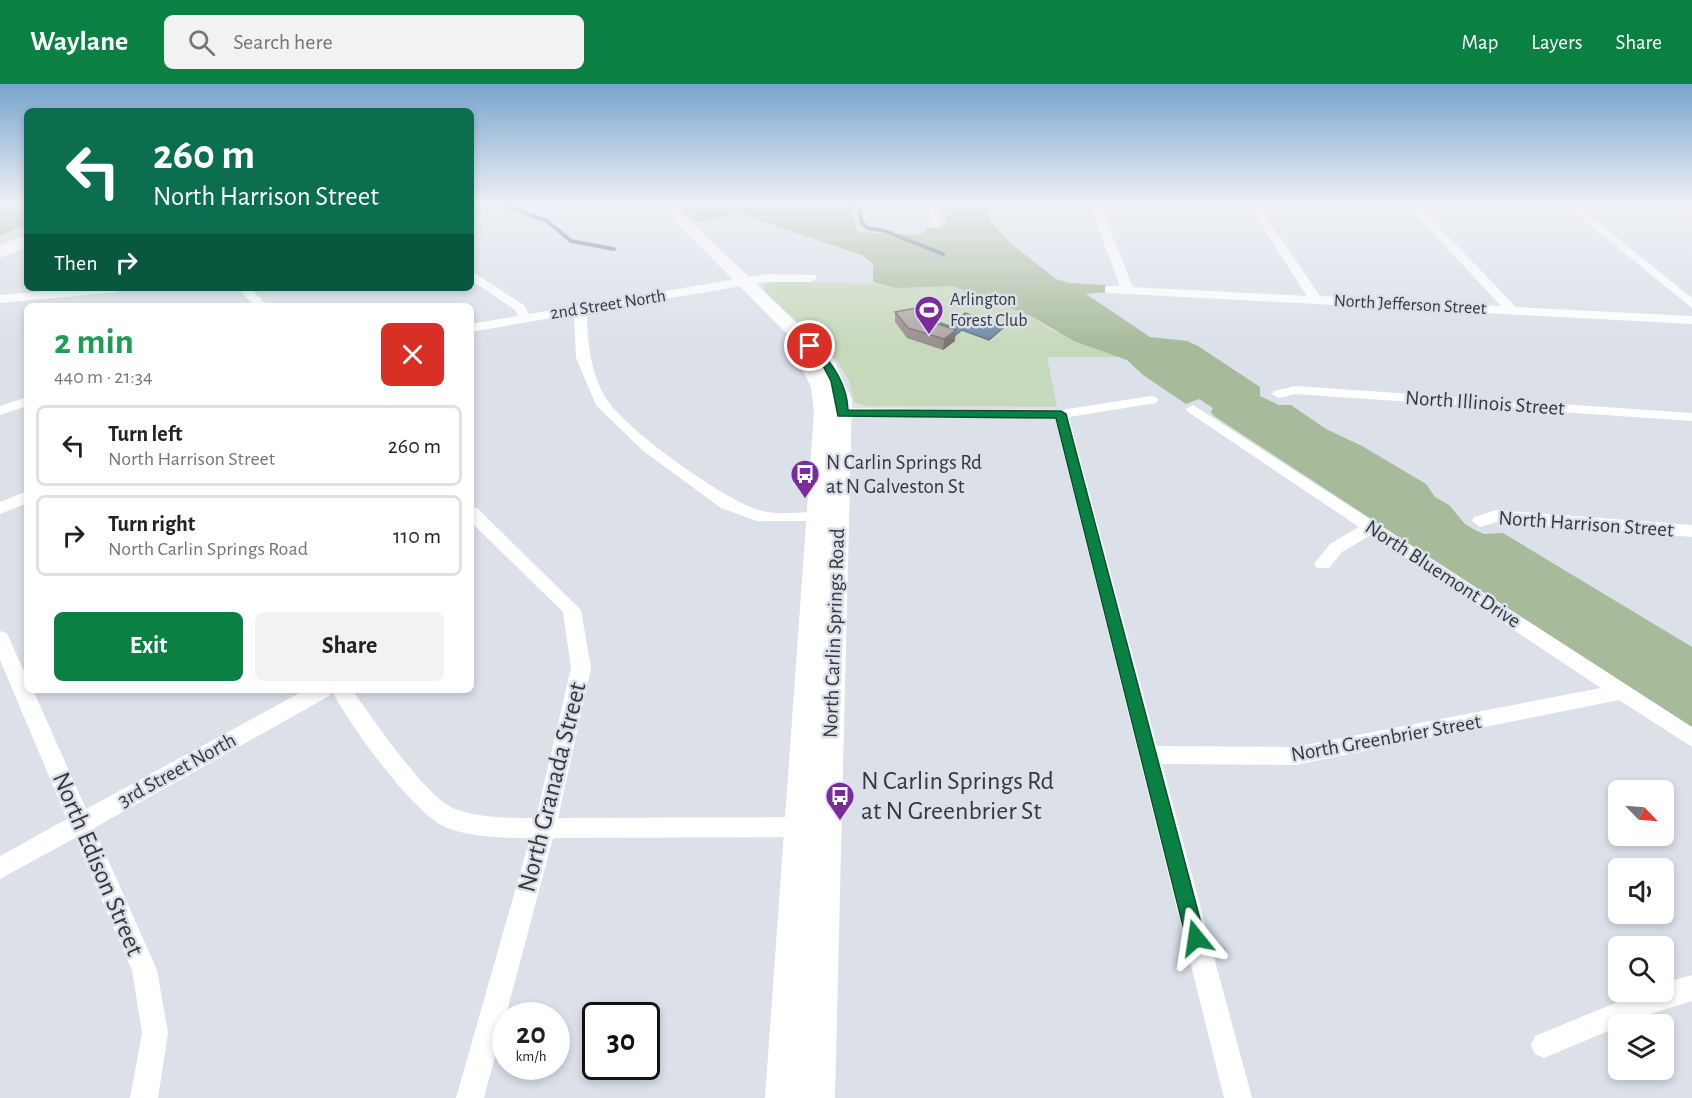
<!DOCTYPE html>
<html lang="en">
<head>
<meta charset="utf-8">
<style>
	body { margin:0; font-family:"Alegreya Sans",sans-serif; background:#f2f2f2; color:#222; height:100vh; display:flex; flex-direction:column; font-size:22px; white-space:nowrap }
	* { box-sizing:border-box; margin:0 }
	p { font-size:20px; color:#767676 }
	.icon { flex:none; width:33px; height:33px; fill:none; stroke:currentColor; stroke-width:2; stroke-linecap:round; stroke-linejoin:round }
	.map { position:relative; flex:1; overflow:hidden }
	.drawer { position:absolute; left:24px; top:219px; width:450px; height:390px; display:flex; flex-direction:column; background:#fff; border-radius:9px; box-shadow:0 3px 9px #0003 }
	.drawer>* { flex:none }
	.hud { position:absolute; left:24px; top:24px; width:450px; height:183px; border-radius:9px; box-shadow:0 3px 9px #0003; background:#0b6e4f; color:#fff; overflow:hidden }
	.needle { width:39px; rotate:115deg }
	.controls { position:absolute; left:1608px; top:696px; display:grid; gap:12px }
	.controls a { display:grid; place-items:center; width:66px; height:66px; border-radius:9px; background:#fff; box-shadow:0 3px 9px #0003; font-size:30px }
	.speed { position:absolute; left:492px; top:918px; display:flex; gap:12px; font-size:30px; font-weight:700; text-align:center }
	.speed>* { display:grid; place-content:center; width:78px; height:78px; border-radius:50%; background:#fff; box-shadow:0 3px 9px #0003; line-height:1 }
	.speed small { font-size:15px; font-weight:400 }
	.speed .limit { border:3px solid #111; border-radius:9px; background:#fff; color:#111 }
	.pin { position:absolute; display:grid; place-items:center; width:51px; height:51px; color:#fff; margin:-26px; border:3px solid #fff; border-radius:50%; box-shadow:0 2px 6px #0007 }
	.me { position:absolute; width:66px; margin:-33px; rotate:345deg; stroke-linejoin:round; filter:drop-shadow(0 0 4px #0008) }
	.turn { display:flex; align-items:center; gap:21px; height:126px; padding:0 30px; font-size:27px }
	.turn .icon { width:78px; height:78px; stroke-width:2.5 }
	.turn b { display:block; font-size:42px; line-height:51px }
	.then { display:flex; align-items:center; height:57px; padding:0 30px; background:#0003; gap:12px; font-size:22px }
	.round { display:grid; place-items:center; flex:none; width:63px; height:63px; border-radius:9px; background:#f2f2f2 }
	.headline { display:flex; align-items:center; justify-content:space-between; height:102px; padding:0 30px }
	h1 { font-size:36px; font-weight:600; line-height:45px; color:#1e9e55 }
	.button { display:flex; gap:12px; margin-top:auto; padding:12px 30px }
	.button a { flex:1; height:69px; border-radius:9px; background:#0b8043; color:#fff; font-size:24px; font-weight:600; line-height:69px; text-align:center }
	.button a+a { background:#f2f2f2; color:#222 }
	ul { padding:0; list-style:none }
	li { display:flex; align-items:center; gap:18px; height:81px; margin:0 12px 9px; padding:0 18px; border:3px solid #e0e0e0; border-radius:9px }
	li div { flex:1 }
	li b { display:block; font-size:22px }
	li em { font-style:normal }
	header { display:flex; align-items:center; gap:36px; box-sizing:border-box; height:84px; padding:0 30px; background:#0b8043; color:#fff }
	header strong { font-size:28px }
	nav { display:flex; gap:33px; margin-inline-start:auto; font-size:21px }
	.search { width:420px; height:54px; background:#f2f2f2; display:flex; align-items:center; gap:15px; box-sizing:border-box; padding:0 21px; border-radius:9px; color:#767676; font-size:22px }
	.map>svg:first-child { display:block }
	.green { fill:#c7d9bb }
	.forest { fill:#a7ba99 }
	.water { fill:#6e8ca4; stroke:#5d7384; stroke-width:1.5 }
	.lines { fill:none; stroke-linecap:round; stroke-linejoin:round }
	.stream { stroke:#5d7384; stroke-width:4 }
	.minor { fill:#fff; fill-rule:evenodd }
	.secondary { fill:#fff; fill-rule:evenodd }
	.trunk { fill:#fff; fill-rule:evenodd }
	.wall { fill:#978f8d }
	.shaded-wall { fill:#7b7473 }
	.building { fill:#b0a6a4; stroke:#7b7473; stroke-width:1.5 }
	.route { fill:#0b8043; stroke:#07532c; stroke-width:1.5 }
	.labels { text-anchor:middle; dominant-baseline:central; stroke-width:5; stroke-linejoin:round; paint-order:stroke }
	.far-poi-label { font-size:18px; fill:#36383b; stroke:#dbe0e9; text-anchor:start }
	.far-street-label { font-size:18px; fill:#36383b; stroke:#dbe0e9 }
	.street-label { font-size:21px; fill:#36383b; stroke:#dbe0e9 }
	.poi-label { font-size:21px; fill:#36383b; stroke:#dbe0e9; text-anchor:start }
	.near-poi-label { font-size:26px; fill:#36383b; stroke:#dbe0e9; text-anchor:start }
	.near-street-label { font-size:26px; fill:#36383b; stroke:#dbe0e9 }
</style>
</head>
<body>
<header>
<strong>Waylane</strong>
<div class="search"><svg class="icon" aria-label="search" viewBox="0 0 24 24"><circle cx="10" cy="10" r="6"/><path d="M15 15l6 6"/></svg>Search here</div>
<nav><a>Map</a><a>Layers</a><a>Share</a></nav>
</header>
<div class="map">
<svg width="1692" height="1014" viewBox="0 0 1692 1014">
	<rect width="100%" height="100%" fill="#dbe0e9"/>
	<!-- green -->
	<path class="green" d="M 777,197 L 952,202 L 1029,231 L 1050,245 L 1119,273 L 1047,273 L 1057,323 L 865,322 L 854,318 L 849,296 L 836,275 L 765,207 L 764,202 Z"/>
	<!-- forest -->
	<path class="forest" d="M 0,119 L 27,119 L 27,140 L 0,152 Z
		M 675,119 L 851,119 L 857,148 L 915,151 L 924,149 L 927,144 L 946,143 L 943,119 L 986,119 L 991,138 L 1009,158 L 1056,195 L 1070,199 L 1106,201 L 1107,208 L 1086,210 L 1150,253 L 1187,257 L 1198,262 L 1260,303 L 1260,312 L 1279,321 L 1291,321 L 1326,345 L 1362,362 L 1426,400 L 1435,413 L 1449,421 L 1465,440 L 1475,446 L 1484,450 L 1503,449 L 1692,563 L 1692,645 L 1214,332 L 1211,328 L 1213,324 L 1199,315 L 1186,320 L 1143,291 L 1127,276 L 1074,257 L 1029,231 L 952,202 L 896,204 L 873,198 L 873,180 L 862,171 L 740,130 L 696,138 Z"/>
	<!-- water -->
	<path class="water" d="M 965,229 L 1004,243 L 989,256 L 962,246 L 953,253 L 933,246 L 941,239 L 949,242 Z"/>
	<g class="lines">
		<!-- stream -->
		<path class="stream" d="M 497,119 L 547,137 L 571,157 L 614,165
			M 843,119 L 860,126 L 861,137 L 867,144 L 885,147 L 943,170"/>
		<!-- minor -->
		<path class="minor" d="M 929,119 L 939,119 L 940,145 L 930,143 Z
			M 1089,119 L 1099,119 L 1133,203 L 1307,212 L 1247,119 L 1257,119 L 1320,212 L 1501,222 L 1405,119 L 1416,119 L 1516,223 L 1692,232 L 1692,240 L 1109,209 L 1105,208 L 1105,202 L 1120,202 Z
			M 1563,119 L 1574,119 L 1692,214 L 1692,224 Z
			M 471,187 L 524,221 L 529,230 L 765,190 L 815,191 L 817,194 L 811,198 L 765,198 L 587,228 C 587,258 591,295 610,320 C 634,351 725,417 762,427 C 783,432 810,427 831,427 L 839,433 L 837,437 L 757,437 L 721,424 L 642,366 L 596,321 L 576,274 L 574,230 L 471,248 L 471,240 L 518,232 L 515,226 L 471,196 Z
			M 77,204 L 123,204 L 117,208 L 0,219 L 0,211 Z
			M 237,204 L 250,204 L 268,222 L 255,222 Z
			M 1295,302 L 1692,329 L 1692,337 L 1295,310 L 1279,314 L 1272,310 L 1274,307 Z
			M 1151,312 L 1156,313 L 1158,316 L 1156,319 L 1069,333 L 1157,662 L 1295,663 L 1601,604 L 1371,451 L 1342,468 L 1329,484 L 1317,484 L 1314,480 L 1330,460 L 1359,443 L 1188,328 L 1186,325 L 1193,321 L 1692,643 L 1692,663 L 1619,616 L 1295,681 L 1162,680 L 1252,1014 L 1224,1014 L 1055,334 L 827,332 L 820,328 L 827,324 L 1061,326 Z
			M 27,313 L 27,322 L 0,331 L 0,322 Z
			M 27,407 L 27,419 L 0,430 L 0,418 Z
			M 471,423 L 477,424 L 581,526 L 591,584 L 558,734 L 808,733 L 816,736 L 819,743 L 816,750 L 808,753 L 553,754 L 484,1014 L 456,1014 L 530,754 C 506,754 467,753 445,743 C 412,728 349,640 332,607 L 329,612 L 94,744 L 157,886 L 168,949 L 158,1014 L 130,1014 L 142,949 L 132,886 L 75,754 L 0,795 L 0,772 L 67,735 L 0,576 L 0,547 L 7,549 L 9,554 L 27,594 L 27,606 L 33,606 L 86,725 L 305,606 L 352,606 C 373,634 427,717 458,726 C 483,734 510,734 536,734 L 571,584 L 563,528 L 471,438 Z
			M 1496,426 L 1692,441 L 1692,453 L 1497,438 L 1480,443 L 1472,437 L 1474,433 Z
			M 1692,891 L 1692,917 L 1618,940 L 1618,943 L 1544,974 L 1535,970 L 1531,961 L 1535,952 L 1642,908 L 1664,908 L 1664,899 Z"/>
		<!-- secondary -->
		<path class="secondary" d="M 657,119 L 672,119 L 833,274 L 852,316 L 835,1014 L 765,1014 L 814,328 L 811,303 L 802,285 L 805,281 L 817,280 Z"/>
		<!-- trunk -->
		<path class="trunk" d="M 27,151 L 27,163 L 0,174 L 0,161 Z"/>
	</g>
	<!-- wall -->
	<path class="wall" d="M 895,228 L 955,257 L 943,266 L 907,254 L 895,238 Z"/>
	<!-- shaded-wall -->
	<path class="shaded-wall" d="M 956,246 L 955,257 L 943,266 L 944,255 Z"/>
	<!-- building -->
	<path class="building" d="M 916,224 L 926,236 L 956,246 L 944,255 L 908,244 L 895,228 Z"/>
	<!-- sky -->
	<linearGradient id="sky" x2="0" y2="1"><stop stop-color="#77a4cd"/><stop offset="0.46" stop-color="#eff1f5"/><stop offset="1" stop-color="#eff1f5" stop-opacity="0"/></linearGradient>
	<rect width="1692" height="261" fill="url(#sky)"/>
	<!-- route -->
	<path class="route" d="M 806,260 L 813,260 C 832,278 847,299 848,326 L 1061,327 L 1066,330 L 1205,854 L 1202,860 L 1196,863 L 1189,860 L 1186,854 L 1056,334 L 838,332 L 831,297 L 822,280 L 805,262 Z"/>
	<!-- icons -->
	<defs>
		<g id="stadium-pin" transform="scale(1.5)"><path d="M0 17L-7.5 6A9.5 9.5 0 1 1 7.5 6Z" fill="#7a2b9c" stroke="#dbe0e9"/><path d="M0-5a6.5 5 0 1 0 0 10a6.5 5 0 1 0 0-10ZM-3.5-1.8h7v3.6h-7Z" fill="#fff"/></g>
		<g id="bus-pin" transform="scale(1.5)"><path d="M0 17L-7.5 6A9.5 9.5 0 1 1 7.5 6Z" fill="#7a2b9c" stroke="#dbe0e9"/><path d="M-5-6H5V4H4V6H2V4H-2V6H-4V4H-5ZM-3.5-4V0h7V-4ZM-3.5 1.2v1.5H-2V1.2ZM2 1.2v1.5H3.5V1.2Z" fill="#fff"/></g>
	</defs>
	<g fill-rule="evenodd">
		<use href="#stadium-pin" x="929" y="226"/>
		<use href="#bus-pin" x="805" y="390"/>
		<use href="#bus-pin" x="840" y="712"/>
	</g>
	<g class="labels">
		<!-- far-poi labels -->
		<g class="far-poi-label">
			<text x="950" y="216">Arlington<tspan x="950" dy="21">Forest Club</tspan></text>
		</g>
		<!-- far-street labels -->
		<g class="far-street-label">
			<text transform="translate(608 221) rotate(-9)">2nd Street North</text>
			<text transform="translate(1410 221) rotate(3)">North Jefferson Street</text>
		</g>
		<!-- street labels -->
		<g class="street-label">
			<text transform="translate(1485 319) rotate(4)">North Illinois Street</text>
			<text transform="translate(1586 440) rotate(4)">North Harrison Street</text>
			<text transform="translate(1443 490) rotate(33)">North Bluemont Drive</text>
			<text transform="translate(834 549) rotate(-88)">North Carlin Springs Road</text>
			<text transform="translate(1386 654) rotate(-10)">North Greenbrier Street</text>
			<text transform="translate(177 686) rotate(-29)">3rd Street North</text>
		</g>
		<!-- poi labels -->
		<g class="poi-label">
			<text x="826" y="378">N Carlin Springs Rd<tspan x="826" dy="24">at N Galveston St</tspan></text>
		</g>
		<!-- near-poi labels -->
		<g class="near-poi-label">
			<text x="861" y="697">N Carlin Springs Rd<tspan x="861" dy="30">at N Greenbrier St</tspan></text>
		</g>
		<!-- near-street labels -->
		<g class="near-street-label">
			<text transform="translate(552 703) rotate(-76)">North Granada Street</text>
			<text transform="translate(98 780) rotate(67)">North Edison Street</text>
		</g>
	</g>
</svg>
<div class="controls">
<a><svg class="needle" viewBox="-14 -14 28 28"><path d="M0-13l5 13h-10z" fill="#e53935"/><path d="M0 13l5-13h-10z" fill="#767676"/></svg></a>
<a><svg class="icon" aria-label="sound" viewBox="0 0 24 24"><path d="M4 9h4l5-4v14l-5-4H4zM17 9q2 3 0 6"/></svg></a>
<a><svg class="icon" aria-label="search" viewBox="0 0 24 24"><circle cx="10" cy="10" r="6"/><path d="M15 15l6 6"/></svg></a>
<a><svg class="icon" aria-label="layers" viewBox="0 0 24 24"><path d="M12 4l9 5-9 5-9-5zM3 14l9 5 9-5"/></svg></a>
</div>
<div class="speed"><div>20<small>km/h</small></div><div class="limit">30</div></div>
<div class="pin" style="left:810px;top:262px;background:#d93025"><svg class="icon" aria-label="arrive" viewBox="0 0 24 24"><path d="M6 21V4h12l-3 4 3 4H6"/></svg></div>
<svg class="me" style="left:1196px;top:854px" viewBox="-20 -20 40 40"><path d="M0-17L14 15 0 8-14 15z" fill="#0b8043" stroke="#fff" stroke-width="4"/></svg>
<div class="hud">
<div class="turn"><svg class="icon" aria-label="left" viewBox="0 0 24 24"><path d="M17 20v-9H6M10 6l-5 5 5 5"/></svg><div><b>260 m</b>North Harrison Street</div></div>
<div class="then">Then<svg class="icon" aria-label="right" viewBox="0 0 24 24"><path d="M7 20v-9h11M14 6l5 5-5 5"/></svg></div>
</div>
<section class="drawer">
<div class="headline"><div><h1>2 min</h1><p>440 m · 21:34</p></div><a class="round" style="background:#d93025;color:#fff"><svg class="icon" aria-label="close" viewBox="0 0 24 24"><path d="M6 6l12 12M18 6L6 18"/></svg></a></div>
<ul>
<li><svg class="icon" aria-label="left" viewBox="0 0 24 24"><path d="M17 20v-9H6M10 6l-5 5 5 5"/></svg><div><b>Turn left</b><p>North Harrison Street</p></div><em>260 m</em></li>
<li><svg class="icon" aria-label="right" viewBox="0 0 24 24"><path d="M7 20v-9h11M14 6l5 5-5 5"/></svg><div><b>Turn right</b><p>North Carlin Springs Road</p></div><em>110 m</em></li>
</ul>
<div class="button"><a>Exit</a><a>Share</a></div>
</section>
</div>
</body>
</html>
